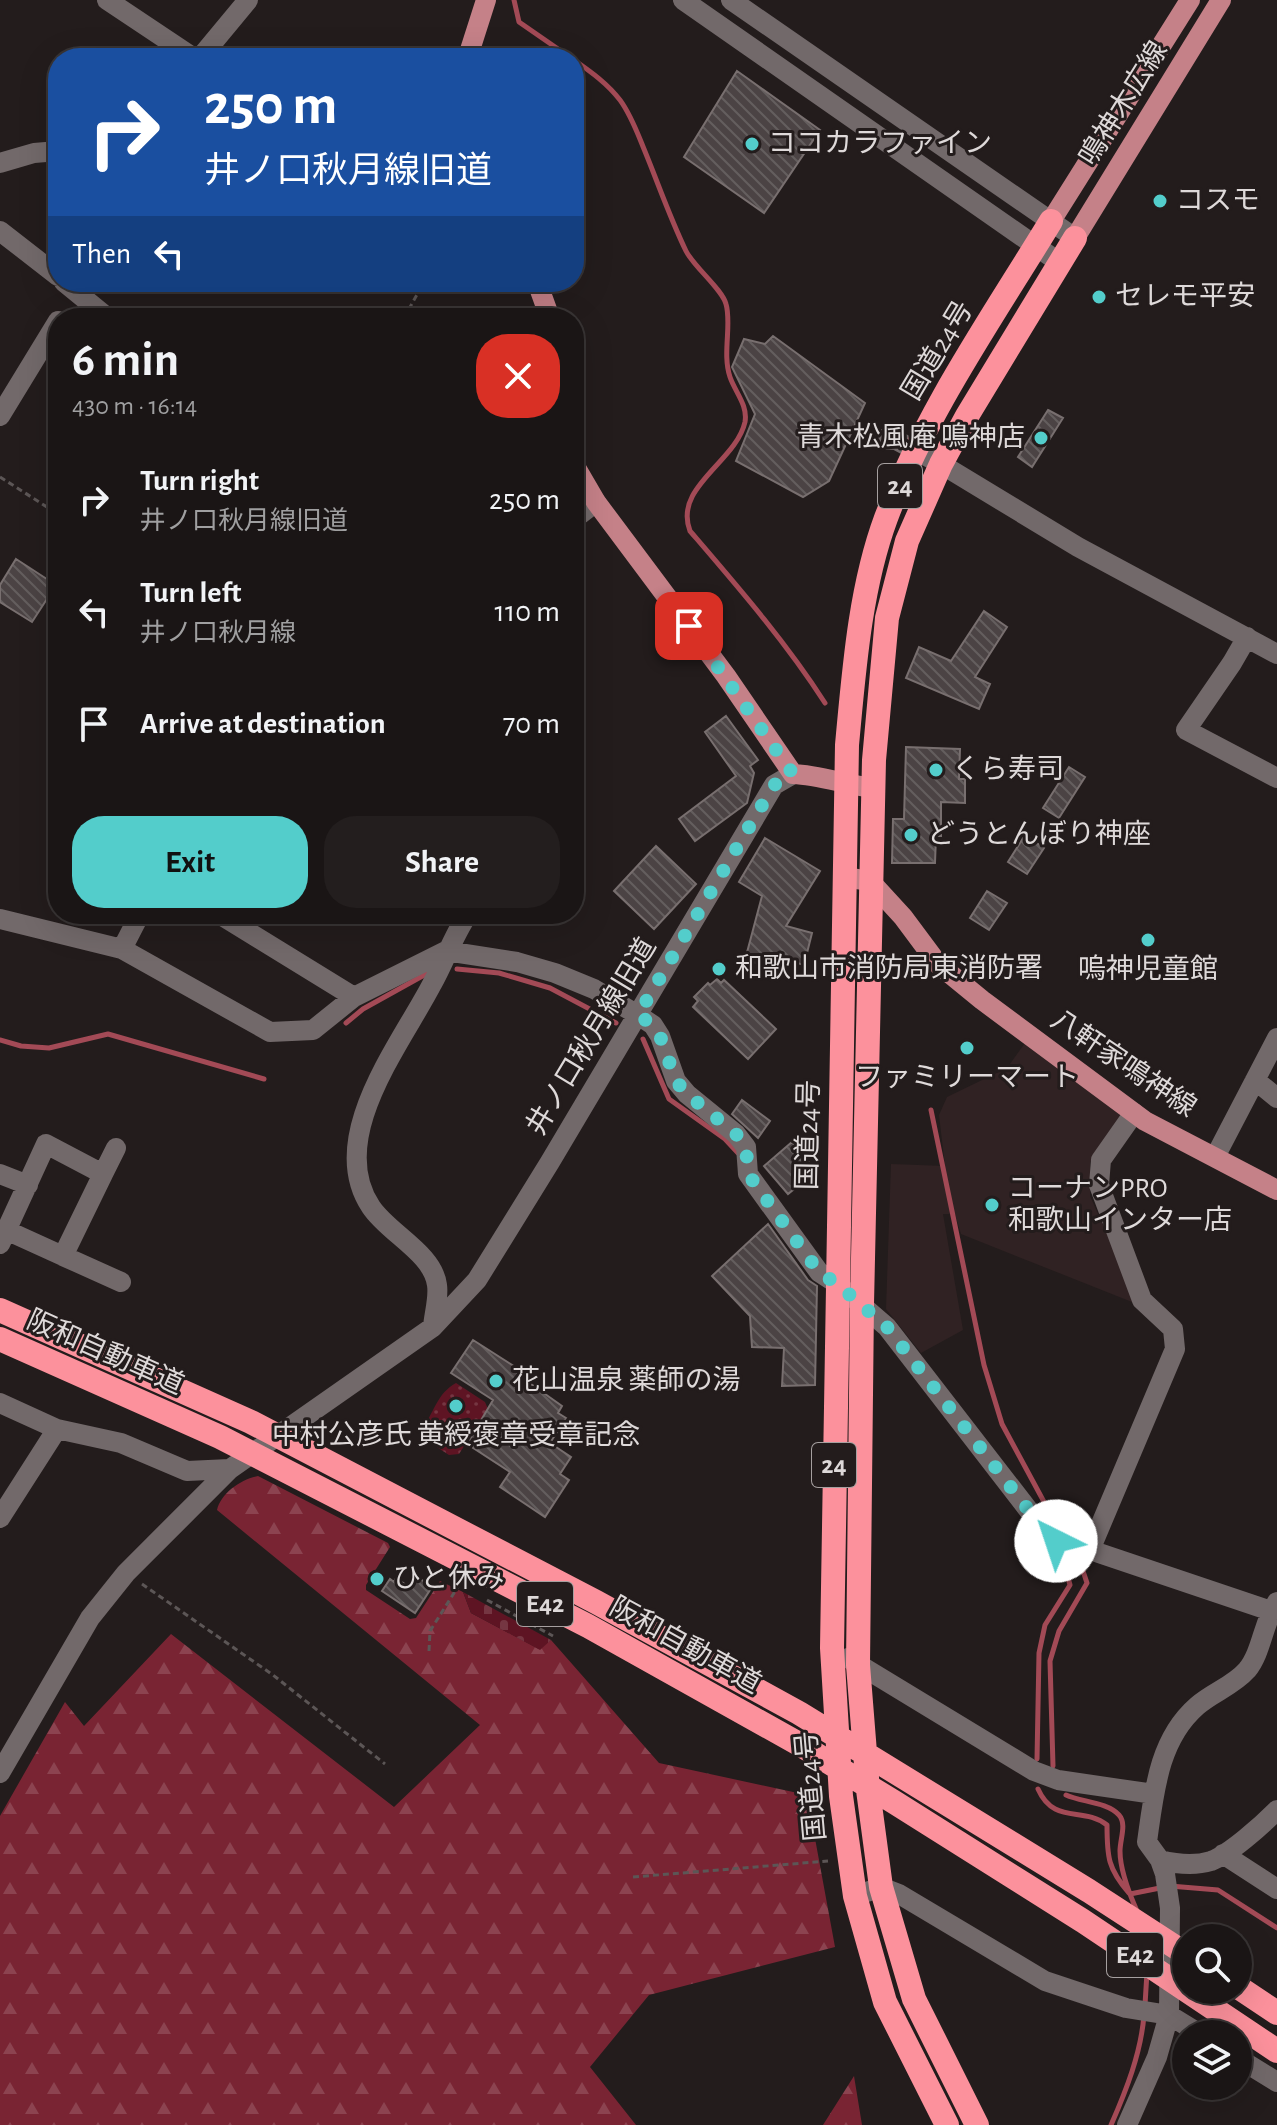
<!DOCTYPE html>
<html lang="en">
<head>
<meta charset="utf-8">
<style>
	body { margin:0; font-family:"Alegreya Sans","Noto Sans JP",sans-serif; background:#231e1e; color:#f1f3f6; height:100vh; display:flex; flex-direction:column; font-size:30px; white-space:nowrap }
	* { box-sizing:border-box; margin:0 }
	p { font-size:26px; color:#9f9fa0 }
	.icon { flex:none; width:44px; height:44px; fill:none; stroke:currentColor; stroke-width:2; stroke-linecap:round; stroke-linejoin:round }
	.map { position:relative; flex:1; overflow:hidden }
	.details { position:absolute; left:48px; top:308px; width:536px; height:616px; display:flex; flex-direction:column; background:#1a1515; border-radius:32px; box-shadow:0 8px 32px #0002,0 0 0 2px #383434 }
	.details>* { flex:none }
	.hud { position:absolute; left:48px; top:48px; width:536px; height:244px; border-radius:32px; box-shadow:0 8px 32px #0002,0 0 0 2px #383434; background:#1a4fa0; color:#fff; overflow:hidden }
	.controls { position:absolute; left:1172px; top:1924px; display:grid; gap:16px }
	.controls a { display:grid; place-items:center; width:80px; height:80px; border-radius:50%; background:#1a1515; box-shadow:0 8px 32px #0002,0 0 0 2px #383434; font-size:40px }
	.pin { position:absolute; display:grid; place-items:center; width:68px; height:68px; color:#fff; margin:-34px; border-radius:16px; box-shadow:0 4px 12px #0006 }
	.me { position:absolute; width:88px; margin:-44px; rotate:319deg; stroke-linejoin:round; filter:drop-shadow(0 0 6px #0008) }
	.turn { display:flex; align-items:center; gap:28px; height:168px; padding:0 24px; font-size:36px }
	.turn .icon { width:104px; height:104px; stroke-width:2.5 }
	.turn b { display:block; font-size:56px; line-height:68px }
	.then { display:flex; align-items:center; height:76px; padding:0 24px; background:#0003; gap:16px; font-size:30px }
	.round { display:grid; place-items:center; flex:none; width:84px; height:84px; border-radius:32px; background:#231e1e }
	.head { display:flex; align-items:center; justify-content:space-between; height:136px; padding:0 24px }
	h1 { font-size:48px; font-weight:700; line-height:60px }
	.button { display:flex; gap:16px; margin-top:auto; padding:16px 24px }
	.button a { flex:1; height:92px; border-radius:32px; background:#53cdcb; color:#111; font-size:32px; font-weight:700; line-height:92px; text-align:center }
	.button a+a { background:#231e1e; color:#f1f3f6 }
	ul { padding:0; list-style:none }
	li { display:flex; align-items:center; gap:24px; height:112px; padding:0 24px }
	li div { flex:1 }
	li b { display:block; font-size:30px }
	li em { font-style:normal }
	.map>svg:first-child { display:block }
	.built { fill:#302223 }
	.forest { fill:url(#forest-firs) }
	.cemetery { fill:url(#cemetery-stones) }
	.garden { fill:url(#garden-dots) }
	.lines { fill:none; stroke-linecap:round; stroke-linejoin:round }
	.stream { stroke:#a34a56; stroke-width:5 }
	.building { fill:url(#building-back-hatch); stroke:#786f6f; stroke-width:2 }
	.path { stroke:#5c5656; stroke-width:3; stroke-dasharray:6 4; stroke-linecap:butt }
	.minor { stroke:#72696a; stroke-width:20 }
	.major { stroke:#c58188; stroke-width:20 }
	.highway { stroke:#fc919c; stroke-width:24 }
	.route { stroke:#53cdcb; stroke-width:14; stroke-dasharray:0 25.2 }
	.poi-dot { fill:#53cdcb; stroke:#231c1c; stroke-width:3 }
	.labels { text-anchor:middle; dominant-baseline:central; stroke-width:6; stroke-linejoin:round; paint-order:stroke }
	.shield { fill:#231c1c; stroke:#a6a0a0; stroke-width:2 }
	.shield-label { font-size:26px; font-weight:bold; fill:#ded9d9 }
	.street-label { font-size:28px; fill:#ded9d9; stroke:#231c1c }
	.poi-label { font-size:28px; fill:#ded9d9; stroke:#231c1c; text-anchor:start }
</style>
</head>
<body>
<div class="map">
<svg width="1277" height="2125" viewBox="0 0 1277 2125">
	<defs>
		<pattern id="forest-firs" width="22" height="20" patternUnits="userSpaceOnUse" patternTransform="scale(2)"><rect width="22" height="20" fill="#792433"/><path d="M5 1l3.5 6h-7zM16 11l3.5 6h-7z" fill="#8c4350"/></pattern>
		<pattern id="cemetery-stones" width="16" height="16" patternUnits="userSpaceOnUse" patternTransform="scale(2)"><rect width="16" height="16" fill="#5e1423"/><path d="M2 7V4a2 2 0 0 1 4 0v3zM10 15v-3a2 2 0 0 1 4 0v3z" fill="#753642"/></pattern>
		<pattern id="garden-dots" width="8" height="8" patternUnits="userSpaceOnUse" patternTransform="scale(2)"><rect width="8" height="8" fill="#5e1423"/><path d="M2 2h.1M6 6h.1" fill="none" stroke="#753642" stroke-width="1.8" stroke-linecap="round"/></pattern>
		<pattern id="building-back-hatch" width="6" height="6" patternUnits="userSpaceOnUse" patternTransform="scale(2)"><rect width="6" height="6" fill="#4b4344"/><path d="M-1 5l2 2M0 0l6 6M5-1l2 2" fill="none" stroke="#645e5e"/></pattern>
	</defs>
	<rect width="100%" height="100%" fill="#231c1c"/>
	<!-- built -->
	<path class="built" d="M 1025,1043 L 1124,1113 L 1090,1162 L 1090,1196 L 1125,1274 L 1142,1306 L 961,1234 L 955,1214 L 943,1214 L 963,1330 L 921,1353 L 886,1309 L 891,1164 L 945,1166 L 939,1115 L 947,1097 L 1007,1068 Z"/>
	<!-- forest -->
	<path class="forest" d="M 258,1476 L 388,1543 L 390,1547 L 366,1585 L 366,1590 L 410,1619 L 416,1618 L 440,1581 L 463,1592 L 471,1613 L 539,1649 L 551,1640 L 659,1763 L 807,1795 L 835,1947 L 649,1995 L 590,2067 L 636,2125 L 0,2125 L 0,1816 L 65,1702 L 84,1726 L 171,1634 L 394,1807 L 480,1725 L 217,1510 C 221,1493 241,1479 258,1476 Z
		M 854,2076 L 862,2125 L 823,2125 Z"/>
	<!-- cemetery -->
	<path class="cemetery" d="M 463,1592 L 551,1640 L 540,1650 L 471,1613 Z"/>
	<!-- garden -->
	<path class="garden" d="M 456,1383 L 485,1402 L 488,1409 L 459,1454 L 449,1455 C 437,1447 426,1442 424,1426 C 435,1410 437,1394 456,1383 Z"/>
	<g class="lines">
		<!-- stream -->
		<path class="stream" d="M 514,0 L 519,22 L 571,58
			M 574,60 C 591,72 607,83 620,100 C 631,115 637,132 644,149 C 658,183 670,218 686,251 C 694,267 722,289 726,304 C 732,324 722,354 730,377 C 735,392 748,405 745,422 C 736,462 673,487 690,531 C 738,587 785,641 825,703
			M 457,969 L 499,973 L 550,988 L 616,1023
			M 346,1023 L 363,1009 L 426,974
			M 643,1039 L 669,1099 L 725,1139 L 738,1153
			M 0,1040 L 21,1046 L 49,1048 L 108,1034 L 264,1079
			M 931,1110 L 984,1365 L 1002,1424 L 1057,1526
			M 1037,1759 L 1039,1653 L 1045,1625 L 1070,1585 L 1066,1570 L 1052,1552
			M 1053,1766 L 1050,1661 L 1059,1631 L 1087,1583 L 1081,1565
			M 1038,1789 C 1054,1825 1083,1806 1107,1825 C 1107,1857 1108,1869 1129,1893
			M 1066,1795 C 1081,1802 1107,1802 1119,1815 C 1127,1824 1120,1839 1120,1851 C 1120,1871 1129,1893 1137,1911
			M 1170,1886 L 1218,1890 L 1277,1928
			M 1130,1894 L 1160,1888
			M 1145,2005 L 1147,1972
			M 1111,2125 C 1126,2091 1141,2053 1144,2015"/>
	</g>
	<!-- building -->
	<path class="building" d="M 737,71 L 820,130 L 764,213 L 684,157 Z
		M 773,336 L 865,403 L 829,481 L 803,497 L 736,461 L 755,414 L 732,367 L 744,339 L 765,344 Z
		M 1048,410 L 1063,418 L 1032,467 L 1018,457 Z
		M 16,559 L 56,585 L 32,622 L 0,602 L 0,585 Z
		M 984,611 L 1007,627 L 975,677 L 990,684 L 979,709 L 906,678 L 919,647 L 951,661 Z
		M 726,716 L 758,760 L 750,766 L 754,773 L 747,803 L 695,841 L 679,819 L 736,776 L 705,732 Z
		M 906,747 L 960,749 L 959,779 L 965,779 L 965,803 L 941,802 L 941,836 L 936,836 L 935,863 L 892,863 L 893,819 L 904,819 Z
		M 1069,767 L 1085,777 L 1059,818 L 1043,808 Z
		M 1025,835 L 1044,848 L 1027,874 L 1008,862 Z
		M 765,838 L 820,871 L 786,926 L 812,933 L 804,965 L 770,955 L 767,966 L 745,960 L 762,896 L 739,882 Z
		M 656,846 L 696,884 L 654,929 L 614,891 Z
		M 987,891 L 1007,903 L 989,930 L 970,918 Z
		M 717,979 L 721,983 L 724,980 L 776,1029 L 748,1059 L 693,1007 L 698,1001 L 694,997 L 708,983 L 710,985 Z
		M 742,1100 L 770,1121 L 758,1138 L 732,1114 Z
		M 792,1142 L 816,1171 L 788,1194 L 764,1166 Z
		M 768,1224 L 808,1280 L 817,1286 L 815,1385 L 782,1386 L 784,1348 L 752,1347 L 750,1316 L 712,1276 Z
		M 473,1340 L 520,1370 L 517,1374 L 562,1406 L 558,1413 L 566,1418 L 550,1443 L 571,1457 L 560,1474 L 569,1480 L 545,1517 L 500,1487 L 510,1472 L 467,1444 L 493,1400 L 451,1373 Z
		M 416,1576 L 432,1587 L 415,1613 L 382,1591 L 390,1579 L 394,1582 L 396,1578 L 409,1587 Z"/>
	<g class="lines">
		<!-- path -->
		<path class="path" d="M 404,318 L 424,282
			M 0,477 L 58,514
			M 142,1584 L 273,1675 L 385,1764
			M 487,1600 L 553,1636
			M 429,1651 L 430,1631 L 459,1585
			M 633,1877 L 828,1861"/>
		<!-- minor -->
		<path class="minor" d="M 107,0 L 194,58
			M 683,0 L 1060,263
			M 731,0 L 1075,238
			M 200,58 L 248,0
			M 0,163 L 34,153 L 58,151
			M 0,231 L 58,276
			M 64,282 L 108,318
			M 0,416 L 58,321
			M 881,439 L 896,440 L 941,464 L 1078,547 L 1277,654
			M 574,519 L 596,502
			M 1247,637 L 1232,663 L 1186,730 L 1277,778
			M 219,914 L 354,997
			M 0,919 L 122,949 L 270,1032 L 313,1030 L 354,997 L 446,951 L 517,962 L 555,973 L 594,989 L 638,1015 L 653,1025 L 660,1036 L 676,1081 L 687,1094 L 736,1134 L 746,1147 L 748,1174 L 819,1272 L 836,1283 L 887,1327 L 1047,1534 L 1056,1541 L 1090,1550 L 1271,1611
			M 122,949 L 140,914
			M 1255,1080 L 1277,1098
			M 1215,1157 L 1277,1038
			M 0,1174 L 28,1185
			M 103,1174 L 116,1148
			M 0,1244 L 46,1144 L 103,1174 L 63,1256 L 8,1231
			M 63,1256 L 121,1282
			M 433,1327 C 434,1314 439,1298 437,1285 C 433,1253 388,1233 371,1207 C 325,1138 401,1044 432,984 C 445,961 453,936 468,914
			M 0,1403 L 57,1429 L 121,1443 L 187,1471 L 230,1469
			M 0,1518 L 57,1429
			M 1090,1550 L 1175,1349 L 1173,1329 L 1142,1300 L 1099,1185 L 1101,1160 L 1134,1113
			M 848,1658 L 1034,1771 L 1058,1780 L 1154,1794
			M 0,1773 L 90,1618 L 126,1573 L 230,1469 L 433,1327 L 477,1280 L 550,1162 L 774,785 L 793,774
			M 1223,1854 L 1277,1889
			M 1160,1860 C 1176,1864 1195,1866 1211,1861 C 1230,1854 1262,1825 1277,1810
			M 855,1896 L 881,1887 L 899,1894 L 1045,1981 L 1126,2008 L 1169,2015 L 1200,2034
			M 1238,2058 L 1277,2082
			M 1127,2125 L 1157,2057 L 1169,2015 L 1170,1908 L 1165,1874 L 1160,1860 L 1147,1842 C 1154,1793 1158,1740 1197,1706 C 1213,1692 1233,1686 1247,1670 C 1262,1652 1263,1622 1277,1602"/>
		<!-- major -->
		<path class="major" d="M 470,58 L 470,50 L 486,0
			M 1051,221 L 1190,0
			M 1075,238 L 1221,0
			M 537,282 L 550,318
			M 574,460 L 575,466 L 596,502 L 726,676 L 793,774 C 820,775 846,785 873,788
			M 844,877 L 870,881 L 903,917 L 938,964 L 982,1000 L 1145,1121 L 1277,1190"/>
		<!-- highway -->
		<path class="highway" d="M 0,1310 L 251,1422 L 596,1602 L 799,1713 L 1089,1891 L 1186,1954
			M 0,1339 L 220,1437 L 588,1626 L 799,1744 L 894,1802 L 1083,1921 L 1277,2051
			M 1238,1987 L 1277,2013
			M 947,2125 L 885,2002 L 855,1896 L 841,1796 L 832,1648 L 847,745 C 854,670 860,588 886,518 C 926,412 992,318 1051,221
			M 977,2125 L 914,1999 L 881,1887 L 868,1790 L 858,1665 L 862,1304 L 874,760 L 887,618 L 907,541 L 941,464 L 967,416 L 1075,238"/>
	</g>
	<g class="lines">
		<!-- route -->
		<path class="route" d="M 689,626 L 793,774 L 774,785 L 638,1015 L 653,1025 L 660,1036 L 676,1081 L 687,1094 L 736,1134 L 746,1147 L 748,1174 L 819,1272 L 836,1283 L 887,1327 L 1047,1534 L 1056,1541"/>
	</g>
	<!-- markers -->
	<g class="poi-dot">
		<circle cx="752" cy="144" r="8"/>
		<circle cx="1160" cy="201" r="8"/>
		<circle cx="1099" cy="297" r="8"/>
		<circle cx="1041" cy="438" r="8"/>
		<circle cx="936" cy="770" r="8"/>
		<circle cx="911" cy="835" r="8"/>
		<circle cx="1148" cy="940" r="8"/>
		<circle cx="719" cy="969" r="8"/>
		<circle cx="967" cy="1048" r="8"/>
		<circle cx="992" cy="1205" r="8"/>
		<circle cx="496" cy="1381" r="8"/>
		<circle cx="456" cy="1406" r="8"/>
		<circle cx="377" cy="1579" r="8"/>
	</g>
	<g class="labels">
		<!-- shield labels -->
		<g class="shield">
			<rect x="878" y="464" width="44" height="44" rx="6"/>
			<rect x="812" y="1443" width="44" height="44" rx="6"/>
			<rect x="517" y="1582" width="56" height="44" rx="6"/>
			<rect x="1107" y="1933" width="56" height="44" rx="6"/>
		</g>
		<g class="shield-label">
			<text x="900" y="486">24</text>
			<text x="834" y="1465">24</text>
			<text x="545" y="1604">E42</text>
			<text x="1135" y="1955">E42</text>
		</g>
		<!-- street labels -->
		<g class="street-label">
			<text transform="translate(1124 104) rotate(-58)">鳴神木広線</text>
			<text transform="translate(938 351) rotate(-59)">国道24号</text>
			<text transform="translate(592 1037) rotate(-59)">井ノ口秋月線旧道</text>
			<text transform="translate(1123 1064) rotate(34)">八軒家鳴神線</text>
			<text transform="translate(809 1135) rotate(-89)">国道24号</text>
			<text transform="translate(105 1353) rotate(24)">阪和自動車道</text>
			<text transform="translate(685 1646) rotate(29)">阪和自動車道</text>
			<text transform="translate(812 1786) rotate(-95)">国道24号</text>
		</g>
		<!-- poi labels -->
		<g class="poi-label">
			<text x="768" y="144">ココカラファイン</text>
			<text x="1176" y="201">コスモ</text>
			<text x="1115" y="297">セレモ平安</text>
			<text x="1025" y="438" text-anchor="end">青木松風庵 鳴神店</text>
			<text x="952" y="770">くら寿司</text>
			<text x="927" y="835">どうとんぼり神座</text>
			<text x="735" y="969">和歌山市消防局東消防署</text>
			<text x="1148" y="970" text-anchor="middle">嗚神児童館</text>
			<text x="967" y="1078" text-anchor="middle">ファミリーマート</text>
			<text x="1008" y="1189">コーナンPRO<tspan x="1008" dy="32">和歌山インター店</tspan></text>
			<text x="512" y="1381">花山温泉 薬師の湯</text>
			<text x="456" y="1436" text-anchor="middle">中村公彦氏 黄綬褒章受章記念</text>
			<text x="393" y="1579">ひと休み</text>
		</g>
	</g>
</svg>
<div class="controls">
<a><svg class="icon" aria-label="search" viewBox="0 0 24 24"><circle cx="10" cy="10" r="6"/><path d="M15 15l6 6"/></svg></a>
<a><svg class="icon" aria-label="layers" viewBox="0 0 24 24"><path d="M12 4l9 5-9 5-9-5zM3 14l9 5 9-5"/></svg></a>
</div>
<div class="pin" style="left:689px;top:626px;background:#d93025"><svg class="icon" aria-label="arrive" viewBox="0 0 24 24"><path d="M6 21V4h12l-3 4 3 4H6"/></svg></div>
<svg class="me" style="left:1056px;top:1541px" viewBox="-20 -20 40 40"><circle r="19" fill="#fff"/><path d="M0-13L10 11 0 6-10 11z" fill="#53cdcb"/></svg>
<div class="hud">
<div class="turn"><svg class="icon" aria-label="right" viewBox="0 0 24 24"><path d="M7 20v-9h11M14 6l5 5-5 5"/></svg><div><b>250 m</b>井ノ口秋月線旧道</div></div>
<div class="then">Then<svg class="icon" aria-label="left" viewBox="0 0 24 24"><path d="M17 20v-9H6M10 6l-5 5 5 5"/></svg></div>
</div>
<section class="details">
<div class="head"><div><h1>6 min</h1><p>430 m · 16:14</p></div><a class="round" style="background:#d93025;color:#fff"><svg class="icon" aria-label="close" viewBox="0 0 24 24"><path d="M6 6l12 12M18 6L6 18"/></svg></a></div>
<ul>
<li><svg class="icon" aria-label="right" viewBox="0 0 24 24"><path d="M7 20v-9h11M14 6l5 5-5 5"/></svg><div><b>Turn right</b><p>井ノ口秋月線旧道</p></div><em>250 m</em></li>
<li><svg class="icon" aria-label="left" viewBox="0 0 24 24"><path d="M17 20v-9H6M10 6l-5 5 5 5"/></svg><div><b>Turn left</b><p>井ノ口秋月線</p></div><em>110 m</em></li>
<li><svg class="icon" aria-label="arrive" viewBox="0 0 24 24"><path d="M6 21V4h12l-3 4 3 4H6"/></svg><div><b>Arrive at destination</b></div><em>70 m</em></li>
</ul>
<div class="button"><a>Exit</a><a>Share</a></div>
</section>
</div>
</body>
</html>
